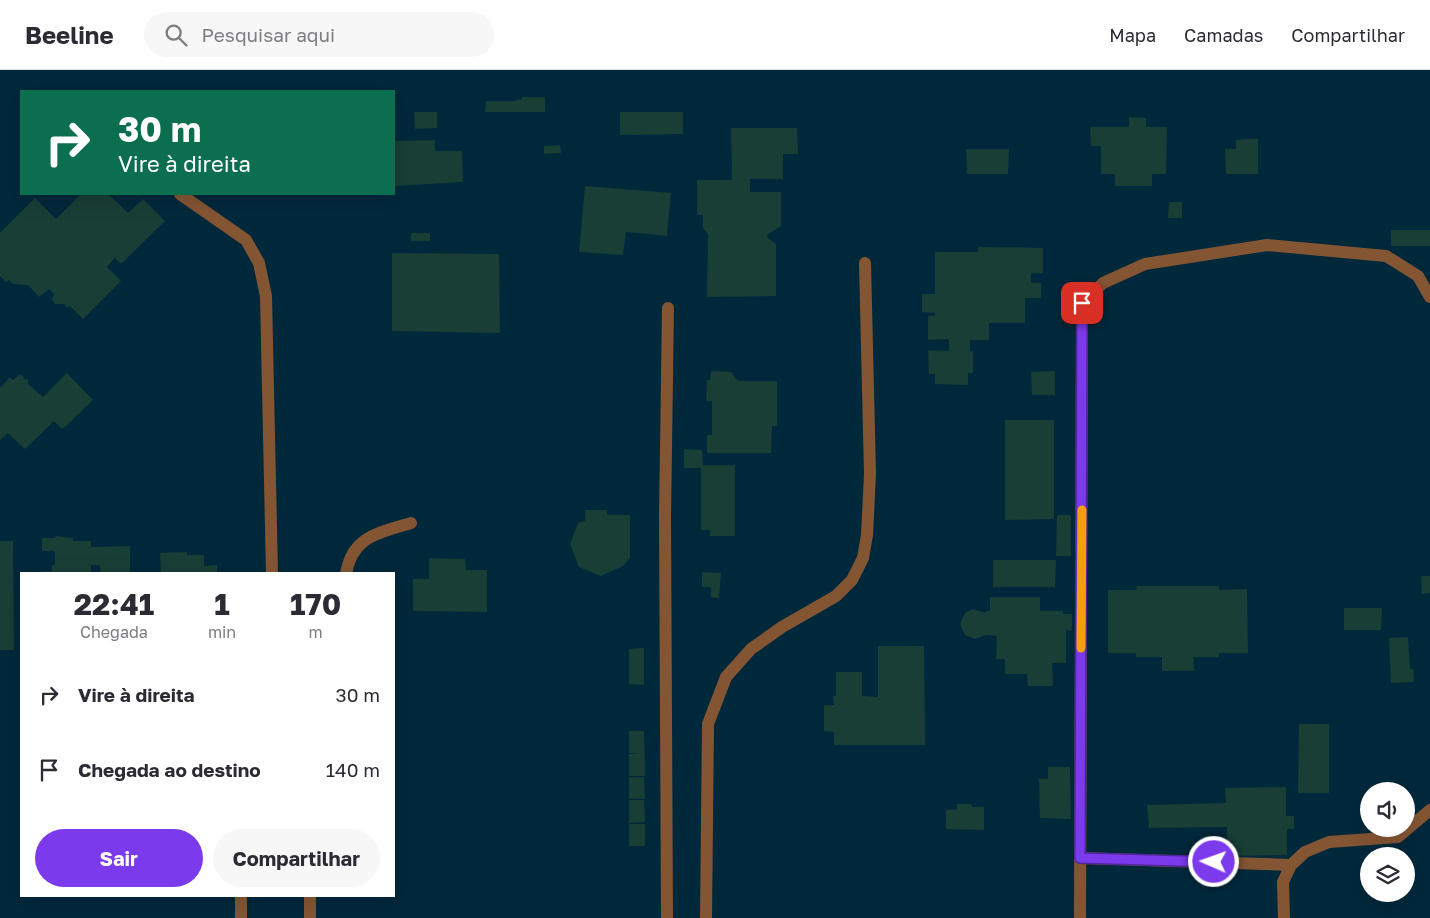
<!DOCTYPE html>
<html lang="pt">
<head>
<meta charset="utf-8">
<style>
	body { margin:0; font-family:"Golos Text",sans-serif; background:#f7f7f7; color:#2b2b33; height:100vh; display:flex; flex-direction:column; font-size:19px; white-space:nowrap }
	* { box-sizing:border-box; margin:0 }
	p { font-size:16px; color:#7c7c81 }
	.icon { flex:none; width:28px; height:28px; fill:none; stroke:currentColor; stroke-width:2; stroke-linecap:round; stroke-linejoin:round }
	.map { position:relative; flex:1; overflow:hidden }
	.sheet { position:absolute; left:20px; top:502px; width:375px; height:325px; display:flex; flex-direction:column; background:#fff; border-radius:0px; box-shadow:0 5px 20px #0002 }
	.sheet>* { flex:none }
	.hud { position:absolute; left:20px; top:20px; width:375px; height:105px; border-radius:0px; box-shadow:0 5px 20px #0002; background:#0b6e4f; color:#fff; overflow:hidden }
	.controls { position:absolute; left:1360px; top:712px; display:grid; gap:10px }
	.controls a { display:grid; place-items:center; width:55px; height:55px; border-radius:50%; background:#fff; box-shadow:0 5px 20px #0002; font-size:25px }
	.pin { position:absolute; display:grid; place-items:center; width:42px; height:42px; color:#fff; margin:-21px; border-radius:10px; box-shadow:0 2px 8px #0006 }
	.me { position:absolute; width:55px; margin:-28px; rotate:272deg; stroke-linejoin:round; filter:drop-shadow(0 0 4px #0008) }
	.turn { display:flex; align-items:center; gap:18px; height:105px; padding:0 15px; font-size:22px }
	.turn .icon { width:65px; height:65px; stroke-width:2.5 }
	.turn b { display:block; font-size:35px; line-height:42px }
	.eta { display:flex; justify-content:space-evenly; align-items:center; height:85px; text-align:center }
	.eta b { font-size:30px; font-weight:700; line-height:35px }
	.action { display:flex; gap:10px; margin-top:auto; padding:10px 15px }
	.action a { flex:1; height:58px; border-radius:30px; background:#7c3aed; color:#fff; font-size:20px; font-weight:700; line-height:58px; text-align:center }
	.action a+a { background:#f7f7f7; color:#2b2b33 }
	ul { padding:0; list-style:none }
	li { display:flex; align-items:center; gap:15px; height:75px; padding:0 15px }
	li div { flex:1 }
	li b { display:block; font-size:19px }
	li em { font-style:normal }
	header { display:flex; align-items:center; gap:30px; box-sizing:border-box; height:70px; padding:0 25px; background:#fff; border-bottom:1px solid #e1e1e2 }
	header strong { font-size:24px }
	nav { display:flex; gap:28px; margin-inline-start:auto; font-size:18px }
	.search { width:350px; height:45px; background:#f7f7f7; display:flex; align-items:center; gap:12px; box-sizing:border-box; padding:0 18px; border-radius:28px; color:#7c7c81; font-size:19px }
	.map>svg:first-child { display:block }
	.building { fill:#183e35 }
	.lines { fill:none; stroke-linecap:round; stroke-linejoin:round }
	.minor { stroke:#845533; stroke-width:12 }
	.route-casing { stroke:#51269a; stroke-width:12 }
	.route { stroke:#7c3aed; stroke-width:9 }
	.slow { stroke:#f59e0b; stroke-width:9 }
</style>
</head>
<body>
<header>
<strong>Beeline</strong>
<div class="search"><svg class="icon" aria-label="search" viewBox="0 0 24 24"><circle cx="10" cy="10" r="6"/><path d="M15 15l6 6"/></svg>Pesquisar aqui</div>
<nav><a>Mapa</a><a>Camadas</a><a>Compartilhar</a></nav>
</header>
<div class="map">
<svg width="1430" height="848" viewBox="0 0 1430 848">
	<rect width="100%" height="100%" fill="#00283b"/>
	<!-- building -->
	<path class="building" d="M 522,27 L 545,27 L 545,42 L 485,42 L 486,31 L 514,31 L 522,29 Z
		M 414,42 L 437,42 L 437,58 L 415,59 Z
		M 620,42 L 683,42 L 683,64 L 620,65 Z
		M 1129,47 L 1146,48 L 1146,57 L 1167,57 L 1166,104 L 1152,104 L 1152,116 L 1115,116 L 1115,104 L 1101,104 L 1101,76 L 1091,76 L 1090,57 L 1129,57 Z
		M 731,58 L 797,58 L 798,84 L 783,84 L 783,109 L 750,109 L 750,122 L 781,122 L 781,156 L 767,165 L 768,168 L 776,174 L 776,226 L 707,227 L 708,164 L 703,158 L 703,145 L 697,145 L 697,110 L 735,110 L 732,110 Z
		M 1246,69 L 1258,69 L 1258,104 L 1226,104 L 1225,79 L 1236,79 L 1236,70 Z
		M 435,70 L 435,81 L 462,81 L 463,112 L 394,116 L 394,71 Z
		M 560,75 L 561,83 L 544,84 L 544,76 Z
		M 966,79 L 1009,79 L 1008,104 L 967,104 Z
		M 585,116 L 671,123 L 667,166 L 626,162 L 623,185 L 579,182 Z
		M 81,124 L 108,124 L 128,143 L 143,129 L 165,151 L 121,194 L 115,188 L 107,197 L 121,211 L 83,249 L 70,236 L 67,238 L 64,234 L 55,234 L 52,229 L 54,224 L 49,219 L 39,227 L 28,215 L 13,214 L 9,210 L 6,212 L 0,206 L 0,163 L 35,128 L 56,149 Z
		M 1169,132 L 1182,132 L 1182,148 L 1168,148 Z
		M 1391,160 L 1430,160 L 1430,176 L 1391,176 Z
		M 411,163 L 430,163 L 430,171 L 411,171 Z
		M 978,177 L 1043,178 L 1043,203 L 1031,203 L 1031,213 L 1041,213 L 1041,228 L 1025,228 L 1025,253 L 989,253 L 989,270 L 970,270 L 970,281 L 973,281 L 973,303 L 968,303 L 968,315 L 935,314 L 935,304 L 929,304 L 928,280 L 949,281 L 949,269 L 928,270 L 928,246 L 935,246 L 935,243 L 922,242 L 922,224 L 935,224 L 935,182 L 978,182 Z
		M 392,183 L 499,184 L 500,263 L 392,261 Z
		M 711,301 L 731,302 L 737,310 L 740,311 L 777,311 L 777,356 L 772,356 L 771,383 L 707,383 L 707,365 L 712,365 L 712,331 L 706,331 L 707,310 L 710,310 Z
		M 1055,301 L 1055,325 L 1032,325 L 1031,302 Z
		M 67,303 L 93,330 L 67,355 L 62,359 L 54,351 L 25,379 L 8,363 L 0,370 L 0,318 L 10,307 L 13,310 L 20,304 L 24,307 L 23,310 L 28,309 L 28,314 L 43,327 Z
		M 1005,350 L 1054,350 L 1054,449 L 1005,450 Z
		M 684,379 L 702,380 L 703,395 L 735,395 L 735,466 L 710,466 L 710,460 L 701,460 L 701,398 L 684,398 Z
		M 585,440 L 607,440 L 607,445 L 630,445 L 630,488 L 623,496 L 601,506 L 579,497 L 570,474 L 578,453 L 585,451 Z
		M 1057,445 L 1071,445 L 1071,486 L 1056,486 Z
		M 56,466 L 73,468 L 73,471 L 91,471 L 91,477 L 130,476 L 130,504 L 101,504 L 100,495 L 91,495 L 91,504 L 39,504 L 39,502 L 52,501 L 52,495 L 55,495 L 55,481 L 42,481 L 42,468 L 55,468 Z
		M 0,471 L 13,471 L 14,580 L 0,580 Z
		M 187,482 L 187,485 L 204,485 L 204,496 L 217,495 L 217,504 L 161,504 L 160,483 Z
		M 429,488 L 465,489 L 466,500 L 487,500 L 487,542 L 413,541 L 413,509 L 429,509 Z
		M 993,490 L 1056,490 L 1055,517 L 993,517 Z
		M 702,502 L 721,503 L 719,528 L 711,527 L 711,517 L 702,517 Z
		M 1421,506 L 1430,506 L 1430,523 L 1422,524 Z
		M 1136,516 L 1219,516 L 1219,520 L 1247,519 L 1248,583 L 1219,583 L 1219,587 L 1193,587 L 1194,601 L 1162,601 L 1162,587 L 1136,587 L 1136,583 L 1108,583 L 1108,520 L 1137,520 Z
		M 990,527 L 1040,527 L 1040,541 L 1063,541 L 1063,544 L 1072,544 L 1072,561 L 1066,560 L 1066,593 L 1052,593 L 1053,616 L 1028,616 L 1027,604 L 1005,604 L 1005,589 L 996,589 L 997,566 L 986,565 L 975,569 L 965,565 L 960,554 L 965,543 L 973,539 L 986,543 L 986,541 L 990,541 Z
		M 1344,538 L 1382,538 L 1381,560 L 1344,560 Z
		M 1408,567 L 1410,599 L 1413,599 L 1414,612 L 1391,613 L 1389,568 Z
		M 878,576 L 924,576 L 925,675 L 834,675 L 834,662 L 824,661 L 824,635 L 834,635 L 833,626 L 836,626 L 836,602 L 862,602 L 862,626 L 878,627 Z
		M 644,578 L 644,615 L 629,614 L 629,579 Z
		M 1299,654 L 1329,654 L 1329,723 L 1298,723 Z
		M 629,661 L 644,661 L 645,706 L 629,706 L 629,684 L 642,683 L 629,683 Z
		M 1048,697 L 1070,697 L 1071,749 L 1040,748 L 1039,709 L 1048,709 Z
		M 629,707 L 644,707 L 645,729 L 629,729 Z
		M 1286,717 L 1286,746 L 1294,746 L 1294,759 L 1287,759 L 1287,785 L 1227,786 L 1227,757 L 1149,758 L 1147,735 L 1226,733 L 1225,718 Z
		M 629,730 L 644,730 L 645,752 L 629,753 Z
		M 957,734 L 971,734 L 972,737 L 984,737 L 984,760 L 946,759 L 946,740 L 957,739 Z
		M 629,754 L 645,754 L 645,776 L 629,776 Z"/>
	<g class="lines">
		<!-- minor -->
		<path class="minor" d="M 180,124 L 246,170 L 259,193 L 266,226 L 272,504
			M 346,504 C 352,466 379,463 411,453
			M 1080,788 L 1291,795
			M 241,826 L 241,848
			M 310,848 L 310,826
			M 667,848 L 665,447 L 668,238
			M 706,848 L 708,654 L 726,607 L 751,579 L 782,557 L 836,526 L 852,510 L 863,488 L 867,465 L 870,404 L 865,193
			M 1080,848 L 1082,233 L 1103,213 L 1145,194 L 1267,175 L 1386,186 L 1418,206 L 1430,227
			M 1284,848 L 1283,812 L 1291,795 L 1305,782 L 1329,772 L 1398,767 L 1430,740"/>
	</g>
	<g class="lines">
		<!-- route casing -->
		<g class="route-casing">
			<path id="route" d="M 1082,233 L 1080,788 L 1214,792"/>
		</g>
		<!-- route -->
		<use href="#route" class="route"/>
		<!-- slow -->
		<path class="slow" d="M 1081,578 L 1082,440"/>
	</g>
</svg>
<div class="controls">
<a><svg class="icon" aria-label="sound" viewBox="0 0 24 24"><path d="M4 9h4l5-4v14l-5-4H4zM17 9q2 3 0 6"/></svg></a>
<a><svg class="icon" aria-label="layers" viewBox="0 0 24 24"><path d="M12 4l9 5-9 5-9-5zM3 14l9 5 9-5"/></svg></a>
</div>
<div class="pin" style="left:1082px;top:233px;background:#d93025"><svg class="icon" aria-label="arrive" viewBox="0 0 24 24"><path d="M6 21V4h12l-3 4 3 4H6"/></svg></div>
<svg class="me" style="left:1214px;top:792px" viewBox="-20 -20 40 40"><circle r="17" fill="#7c3aed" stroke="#fff" stroke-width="3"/><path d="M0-11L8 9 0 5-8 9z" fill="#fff"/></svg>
<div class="hud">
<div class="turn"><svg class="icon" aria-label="right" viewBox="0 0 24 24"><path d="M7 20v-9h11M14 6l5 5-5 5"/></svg><div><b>30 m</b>Vire à direita</div></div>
</div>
<section class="sheet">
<div class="eta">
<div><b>22:41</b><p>Chegada</p></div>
<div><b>1</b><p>min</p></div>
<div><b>170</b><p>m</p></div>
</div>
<ul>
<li><svg class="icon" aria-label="right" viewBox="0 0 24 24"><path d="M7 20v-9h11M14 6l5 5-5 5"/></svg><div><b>Vire à direita</b></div><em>30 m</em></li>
<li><svg class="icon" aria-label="arrive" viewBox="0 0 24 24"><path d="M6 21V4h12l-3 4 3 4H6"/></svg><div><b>Chegada ao destino</b></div><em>140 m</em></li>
</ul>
<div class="action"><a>Sair</a><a>Compartilhar</a></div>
</section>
</div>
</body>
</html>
